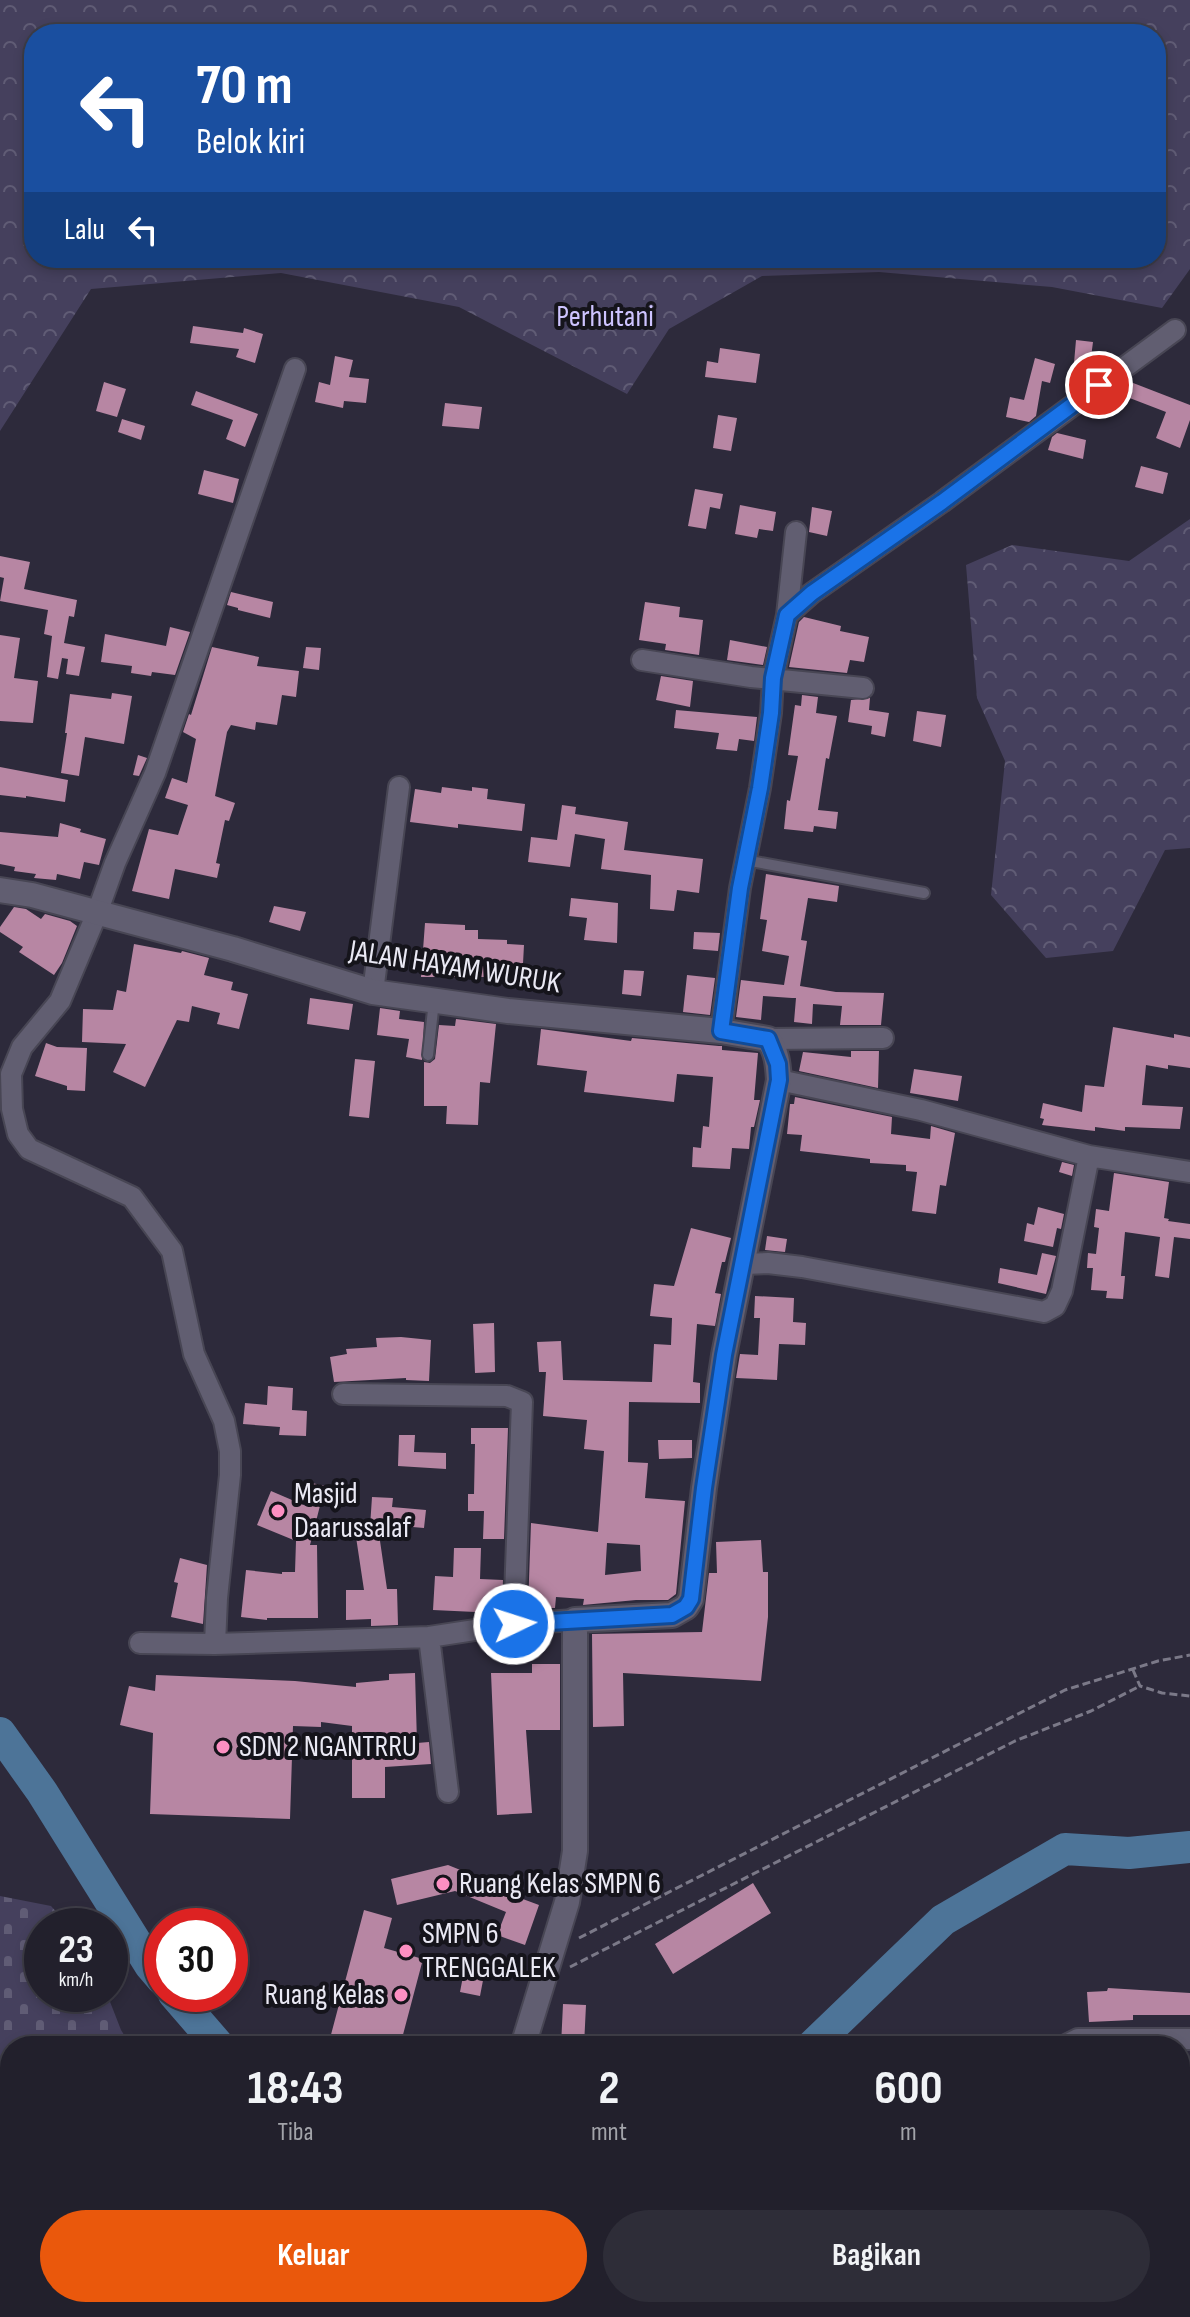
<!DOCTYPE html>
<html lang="id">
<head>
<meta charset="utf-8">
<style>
	body { margin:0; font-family:"Sofia Sans Condensed",sans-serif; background:#2e2d38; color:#f1f3f6; height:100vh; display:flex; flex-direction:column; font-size:30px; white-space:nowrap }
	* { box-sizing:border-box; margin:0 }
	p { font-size:26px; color:#a2a3a9 }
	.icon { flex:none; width:44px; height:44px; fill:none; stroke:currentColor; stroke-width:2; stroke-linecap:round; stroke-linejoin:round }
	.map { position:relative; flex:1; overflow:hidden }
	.sheet { position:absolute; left:0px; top:2036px; width:1190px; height:282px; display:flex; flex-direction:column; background:#22202c; border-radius:32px 32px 0 0; box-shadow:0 4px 12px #0003,0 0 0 2px #3f3e48 }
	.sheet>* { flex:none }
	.guide { position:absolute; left:24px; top:24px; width:1142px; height:244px; border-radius:32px; box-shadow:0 4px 12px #0003,0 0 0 2px #3f3e48; background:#1a4fa0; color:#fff; overflow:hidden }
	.speed { position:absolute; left:24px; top:1908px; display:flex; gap:16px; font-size:40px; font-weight:700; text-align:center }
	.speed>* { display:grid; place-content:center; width:104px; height:104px; border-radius:50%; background:#22202c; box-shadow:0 4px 12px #0003,0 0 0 2px #3f3e48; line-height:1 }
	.speed small { font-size:20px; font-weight:400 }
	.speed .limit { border:12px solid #d22; background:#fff; color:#111 }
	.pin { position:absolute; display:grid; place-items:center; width:68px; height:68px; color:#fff; margin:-34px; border:4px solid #fff; border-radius:50%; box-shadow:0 2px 8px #0007 }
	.me { position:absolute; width:88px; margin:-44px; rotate:86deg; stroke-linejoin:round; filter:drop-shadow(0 0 6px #0008) }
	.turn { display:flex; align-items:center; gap:28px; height:168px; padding:0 40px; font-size:36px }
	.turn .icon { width:104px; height:104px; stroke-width:2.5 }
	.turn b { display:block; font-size:56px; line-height:68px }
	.then { display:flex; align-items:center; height:76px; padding:0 40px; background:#0003; gap:16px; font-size:30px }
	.eta { display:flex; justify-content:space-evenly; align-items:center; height:136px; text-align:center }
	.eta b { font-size:48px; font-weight:700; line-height:56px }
	.cta { display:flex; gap:16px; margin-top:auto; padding:16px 40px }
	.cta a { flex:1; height:92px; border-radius:48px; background:#ea580c; color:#fff; font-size:32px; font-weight:700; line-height:92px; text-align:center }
	.cta a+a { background:#2e2d38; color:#f1f3f6 }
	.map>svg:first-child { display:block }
	.forest { fill:url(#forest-crowns); fill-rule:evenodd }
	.cemetery { fill:url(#cemetery-stones) }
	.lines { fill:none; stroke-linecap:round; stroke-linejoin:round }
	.river { stroke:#4d7498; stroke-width:32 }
	.building { fill:#b786a3; fill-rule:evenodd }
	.service-casing { stroke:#484654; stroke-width:14 }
	.minor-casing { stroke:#484654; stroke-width:24 }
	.tertiary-casing { stroke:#484654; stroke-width:28 }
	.path { stroke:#7b7988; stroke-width:3; stroke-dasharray:8 4; stroke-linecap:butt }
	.service { stroke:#615e71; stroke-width:10 }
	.minor { stroke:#615e71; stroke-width:20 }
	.tertiary { stroke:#615e71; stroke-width:24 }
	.route-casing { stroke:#114b97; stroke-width:20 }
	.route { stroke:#1a73e8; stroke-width:14 }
	.poi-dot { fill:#fc8fc2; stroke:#15141b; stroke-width:3 }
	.labels { text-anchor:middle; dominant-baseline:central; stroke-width:8; stroke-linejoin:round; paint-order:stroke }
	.park-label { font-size:30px; fill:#cec4ff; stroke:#15141b }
	.street-label { font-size:30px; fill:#eae9f4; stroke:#15141b }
	.poi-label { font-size:30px; fill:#eae9f4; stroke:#15141b; text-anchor:start }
</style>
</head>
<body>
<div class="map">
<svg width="1190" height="2317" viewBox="0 0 1190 2317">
	<defs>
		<pattern id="forest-crowns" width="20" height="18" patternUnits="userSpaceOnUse" patternTransform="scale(2)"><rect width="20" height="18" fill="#45405d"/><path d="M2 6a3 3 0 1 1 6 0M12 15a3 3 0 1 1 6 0" fill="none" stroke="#605c75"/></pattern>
		<pattern id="cemetery-stones" width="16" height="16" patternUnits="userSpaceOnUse" patternTransform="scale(2)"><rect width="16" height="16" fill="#45405d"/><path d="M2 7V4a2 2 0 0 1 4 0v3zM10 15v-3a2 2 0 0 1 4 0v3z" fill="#605c75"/></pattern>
	</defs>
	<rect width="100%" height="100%" fill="#2d2a3b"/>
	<!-- forest -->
	<path class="forest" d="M 0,0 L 1190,0 L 1190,269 L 1162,308 L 1052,287 L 879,272 L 762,276 L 669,329 L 627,394 L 459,307 L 281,273 L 91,289 L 0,431 ZM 34,34 L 1156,34 L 1156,258 L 34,258 Z
		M 1190,519 L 1190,848 L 1165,850 L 1113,951 L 1046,958 L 991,895 L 1005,761 L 977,698 L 966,565 L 1012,545 L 1129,561 Z"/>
	<!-- cemetery -->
	<path class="cemetery" d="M 0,1896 L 51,1906 L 69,1926 L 42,1926 L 42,1994 L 107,1994 L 121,2030 L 131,2046 L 10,2046 L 10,2123 L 0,2121 Z"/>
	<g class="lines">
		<!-- river -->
		<path class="river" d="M 0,1733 L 42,1792 L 150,1965 L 162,1979
			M 174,1994 L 219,2046
			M 812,2046 L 943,1920 L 1065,1849 L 1129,1853 L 1190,1847
			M 532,2308 L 536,2317"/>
	</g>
	<!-- building -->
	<path class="building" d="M 193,326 L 243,333 L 244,328 L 263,334 L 255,363 L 236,357 L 239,349 L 190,343 Z
		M 1076,340 L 1093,342 L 1090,365 L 1074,363 Z
		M 720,348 L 760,354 L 756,383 L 705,377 L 707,361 L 718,363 Z
		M 335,356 L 353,360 L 349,377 L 369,379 L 366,403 L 344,401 L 343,408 L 315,402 L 319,382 L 330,385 Z
		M 1035,358 L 1055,364 L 1050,383 L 1042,381 L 1036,416 L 1029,422 L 1006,417 L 1010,397 L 1024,400 Z
		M 1128,381 L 1190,405 L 1190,420 L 1180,448 L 1156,438 L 1166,412 L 1114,392 Z
		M 104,382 L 126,389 L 117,417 L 96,411 Z
		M 196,391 L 258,414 L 245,447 L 226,439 L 233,420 L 191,405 Z
		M 445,403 L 482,407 L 479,429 L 442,426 Z
		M 718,415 L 737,418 L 731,451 L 713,448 Z
		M 122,419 L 145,426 L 141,440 L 118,432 Z
		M 1057,433 L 1086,440 L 1083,459 L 1048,450 L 1052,437 Z
		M 1141,466 L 1168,473 L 1163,494 L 1135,487 Z
		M 204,470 L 239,479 L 233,503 L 198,494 Z
		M 695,489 L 723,494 L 720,509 L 710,507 L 706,529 L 688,526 Z
		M 740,505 L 776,512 L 773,531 L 759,529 L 757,538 L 735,534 Z
		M 812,507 L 832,511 L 827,536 L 809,532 Z
		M 0,556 L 30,562 L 24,589 L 77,600 L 74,617 L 69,616 L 64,643 L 85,647 L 79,676 L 66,674 L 68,659 L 62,658 L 58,679 L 47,677 L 52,636 L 44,634 L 48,610 L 0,601 L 4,578 L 0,577 Z
		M 231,592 L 273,602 L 270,618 L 238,610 L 238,608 L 227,605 Z
		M 645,602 L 680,607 L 679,617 L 703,620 L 699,655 L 665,650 L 666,644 L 639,640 Z
		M 804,617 L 841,626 L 840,631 L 869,637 L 864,662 L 850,660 L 847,673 L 789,667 L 799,622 Z
		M 170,627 L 190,632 L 175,675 L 152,672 L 151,676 L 131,673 L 132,666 L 101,662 L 105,634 L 166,646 Z
		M 0,635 L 20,638 L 14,678 L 38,681 L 33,723 L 0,721 Z
		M 730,640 L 767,647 L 763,665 L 727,660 Z
		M 212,647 L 259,657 L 257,666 L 299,671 L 296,697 L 282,695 L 277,725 L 256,722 L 255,730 L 231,725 L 227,732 L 215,796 L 235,803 L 229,821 L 225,820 L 216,863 L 220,864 L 217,878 L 175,869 L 169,899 L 132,891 L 149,829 L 178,835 L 188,805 L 165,798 L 172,778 L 187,783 L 196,739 L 183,732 L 189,714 L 191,715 Z
		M 306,647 L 321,648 L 319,670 L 303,668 Z
		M 661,676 L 693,681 L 690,707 L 656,700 Z
		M 112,693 L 132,696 L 124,744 L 85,737 L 79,776 L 61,773 L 67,733 L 65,733 L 70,694 L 111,699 Z
		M 802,695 L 818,697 L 816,713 L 837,716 L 829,759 L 826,758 L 818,810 L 838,812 L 836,829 L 814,826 L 813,832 L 784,829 L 787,800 L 790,801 L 798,756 L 788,755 L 795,705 L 801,706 Z
		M 870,698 L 869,710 L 889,713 L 885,737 L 871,734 L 872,726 L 848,722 L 851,700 Z
		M 676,710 L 757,717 L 754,741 L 739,739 L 737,751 L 716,749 L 719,733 L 674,728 Z
		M 917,711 L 946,715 L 941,747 L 913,741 Z
		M 138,755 L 147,758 L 139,776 L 133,775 Z
		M 0,767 L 68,780 L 65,802 L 26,796 L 26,798 L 0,795 Z
		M 442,787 L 472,791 L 472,787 L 488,789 L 487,799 L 525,804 L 522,831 L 458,824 L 458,828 L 410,822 L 415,789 L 441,793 Z
		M 562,805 L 576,807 L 575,814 L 628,822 L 624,850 L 703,859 L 699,893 L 677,890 L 674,911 L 650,909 L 651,875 L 601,869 L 605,839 L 575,834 L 570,867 L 528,862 L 531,837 L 557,840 Z
		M 60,823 L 81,829 L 80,832 L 106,839 L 99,865 L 84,862 L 80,879 L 57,874 L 56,880 L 34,878 L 36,874 L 14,871 L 15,867 L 0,864 L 0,832 L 58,837 Z
		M 766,874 L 839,886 L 837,902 L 808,898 L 801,940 L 807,941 L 800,986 L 836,992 L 884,993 L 881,1025 L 840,1025 L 842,1006 L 813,1004 L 812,1024 L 794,1022 L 796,998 L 792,998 L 763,996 L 761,1020 L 736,1017 L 741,980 L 784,985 L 789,956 L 762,951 L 767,920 L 760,919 Z
		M 571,898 L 618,903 L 617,943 L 584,940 L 587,918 L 569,916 Z
		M 274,906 L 306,912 L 300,931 L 269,922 Z
		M 14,907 L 26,909 L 41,919 L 45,914 L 70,921 L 77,926 L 62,963 L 54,975 L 19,952 L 23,947 L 0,932 L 0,927 Z
		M 425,923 L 465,925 L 465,930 L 478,930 L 478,939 L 507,940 L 507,944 L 524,945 L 522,982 L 501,980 L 501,977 L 421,977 Z
		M 694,932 L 720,933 L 718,951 L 693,949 Z
		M 134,944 L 181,953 L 182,951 L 209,958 L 204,975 L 233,982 L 231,990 L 248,994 L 239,1029 L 217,1024 L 220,1013 L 192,1006 L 189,1022 L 177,1020 L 145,1087 L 113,1072 L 126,1044 L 82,1042 L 83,1009 L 113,1010 L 117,990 L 126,992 Z
		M 624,970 L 644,971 L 641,996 L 622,994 Z
		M 687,975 L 715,978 L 710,1015 L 683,1012 Z
		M 310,998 L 353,1004 L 349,1030 L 307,1024 Z
		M 380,1008 L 400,1011 L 399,1019 L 424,1022 L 422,1060 L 406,1057 L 409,1039 L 377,1035 Z
		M 456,1019 L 496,1024 L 490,1083 L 480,1082 L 478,1125 L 446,1124 L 447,1106 L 424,1106 L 424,1062 L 430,1063 L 435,1059 L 439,1025 L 455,1026 Z
		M 1113,1027 L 1174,1038 L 1174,1034 L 1190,1037 L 1190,1068 L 1168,1065 L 1168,1069 L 1146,1065 L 1142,1105 L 1183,1107 L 1180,1129 L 1125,1127 L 1125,1131 L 1095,1127 L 1095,1131 L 1042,1125 L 1044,1119 L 1040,1118 L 1043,1103 L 1082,1112 L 1085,1085 L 1104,1087 Z
		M 541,1029 L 631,1041 L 632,1038 L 719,1046 L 722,1046 L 722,1050 L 758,1053 L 754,1100 L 760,1100 L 754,1127 L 751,1127 L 749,1149 L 732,1148 L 730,1169 L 692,1167 L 693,1147 L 701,1148 L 703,1126 L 709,1127 L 713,1077 L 677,1074 L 674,1102 L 584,1092 L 587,1071 L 537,1065 Z
		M 46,1043 L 57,1047 L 87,1048 L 85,1091 L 67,1090 L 67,1086 L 35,1076 Z
		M 851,1051 L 879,1051 L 878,1088 L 799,1071 L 803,1052 L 851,1057 Z
		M 355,1059 L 375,1061 L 369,1118 L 349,1116 Z
		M 914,1069 L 962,1076 L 958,1101 L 910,1093 Z
		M 795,1097 L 892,1117 L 891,1134 L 930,1139 L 931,1126 L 955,1133 L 946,1186 L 940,1185 L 936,1214 L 912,1211 L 917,1172 L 906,1171 L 906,1165 L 870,1163 L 870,1159 L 800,1151 L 802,1135 L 787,1134 L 790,1104 L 794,1104 Z
		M 1062,1162 L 1074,1165 L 1072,1176 L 1059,1172 Z
		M 1114,1173 L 1169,1182 L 1164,1218 L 1169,1219 L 1168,1221 L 1190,1224 L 1190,1239 L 1174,1237 L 1169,1278 L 1155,1276 L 1160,1237 L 1125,1232 L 1121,1276 L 1125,1276 L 1123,1299 L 1106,1298 L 1107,1291 L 1091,1290 L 1093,1268 L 1087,1268 L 1088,1253 L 1096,1254 L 1099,1228 L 1094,1227 L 1096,1209 L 1109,1211 Z
		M 1038,1207 L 1064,1214 L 1061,1229 L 1057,1228 L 1053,1247 L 1024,1241 L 1027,1223 L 1034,1225 Z
		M 691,1228 L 731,1238 L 725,1262 L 722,1262 L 715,1293 L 721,1294 L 715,1326 L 697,1324 L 693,1382 L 700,1383 L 700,1403 L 629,1402 L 628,1462 L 648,1463 L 645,1498 L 685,1501 L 676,1594 L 668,1600 L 636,1600 L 583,1605 L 584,1599 L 556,1597 L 555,1608 L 528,1608 L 531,1523 L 598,1532 L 604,1451 L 584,1449 L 587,1420 L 543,1416 L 546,1372 L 539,1372 L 537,1342 L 561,1341 L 563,1380 L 652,1382 L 654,1344 L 671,1345 L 672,1318 L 650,1316 L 654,1284 L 674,1286 ZM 607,1543 L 640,1545 L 641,1571 L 605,1575 Z
		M 767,1236 L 787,1239 L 785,1252 L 765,1250 Z
		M 1042,1253 L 1056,1256 L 1046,1294 L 998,1283 L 1000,1268 L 1037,1275 Z
		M 755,1296 L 794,1298 L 793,1322 L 806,1323 L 805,1345 L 779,1344 L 777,1380 L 736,1378 L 740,1354 L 758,1355 L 760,1318 L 754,1318 Z
		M 494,1323 L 495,1372 L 475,1373 L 473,1324 Z
		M 401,1337 L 431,1340 L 429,1381 L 406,1380 L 406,1378 L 334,1382 L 330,1357 L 347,1354 L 346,1349 L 377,1347 L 376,1338 Z
		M 268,1386 L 293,1388 L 292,1410 L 307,1411 L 306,1436 L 279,1435 L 280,1427 L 243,1424 L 245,1403 L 267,1405 Z
		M 471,1428 L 508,1428 L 504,1539 L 483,1539 L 484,1511 L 468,1511 L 468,1494 L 474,1494 L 475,1444 L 471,1444 Z
		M 399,1435 L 415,1435 L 414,1452 L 446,1453 L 446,1469 L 398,1466 Z
		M 658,1440 L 692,1440 L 692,1458 L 659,1459 Z
		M 312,1483 L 325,1486 L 310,1545 L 317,1545 L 318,1618 L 267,1618 L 267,1620 L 241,1617 L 246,1570 L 282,1574 L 282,1572 L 295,1572 L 296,1541 L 257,1525 L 271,1491 L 306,1506 Z
		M 372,1497 L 393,1498 L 392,1507 L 426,1510 L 424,1528 L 390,1525 L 390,1529 L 370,1527 Z
		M 379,1534 L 387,1589 L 397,1589 L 398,1625 L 371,1626 L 371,1619 L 346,1620 L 346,1590 L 364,1590 L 356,1537 Z
		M 761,1540 L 763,1572 L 768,1572 L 768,1617 L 761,1681 L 623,1673 L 624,1726 L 593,1727 L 592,1634 L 702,1632 L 709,1573 L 717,1573 L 716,1542 Z
		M 454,1548 L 481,1548 L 480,1579 L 503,1580 L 502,1606 L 498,1606 L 497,1613 L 433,1610 L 435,1576 L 453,1577 Z
		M 180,1558 L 207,1565 L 203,1624 L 171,1617 L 178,1583 L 174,1582 Z
		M 532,1664 L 560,1664 L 560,1730 L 526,1730 L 532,1813 L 497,1815 L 491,1673 L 532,1673 Z
		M 415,1673 L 417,1743 L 429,1742 L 431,1764 L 385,1767 L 385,1798 L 352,1798 L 352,1726 L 321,1722 L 321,1727 L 293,1726 L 290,1819 L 150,1814 L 153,1733 L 120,1725 L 129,1686 L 155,1691 L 156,1675 L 295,1681 L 356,1687 L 356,1683 L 389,1680 L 389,1674 Z
		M 448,1865 L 505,1888 L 504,1892 L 539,1905 L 525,1945 L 497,1935 L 506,1912 L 455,1891 L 397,1905 L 391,1879 Z
		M 753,1883 L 771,1913 L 673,1974 L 655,1944 Z
		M 364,1910 L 392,1918 L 384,1948 L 423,1959 L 400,2046 L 328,2046 Z
		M 465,1966 L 485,1970 L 480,1996 L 460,1992 Z
		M 1108,1988 L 1190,1993 L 1190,2015 L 1133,2015 L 1133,2020 L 1089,2022 L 1087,1992 L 1107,1991 Z
		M 563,2004 L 586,2005 L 584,2046 L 561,2046 Z"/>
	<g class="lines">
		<!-- service casing -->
		<g class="service-casing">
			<path id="service" d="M 745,860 L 924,893
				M 428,1055 L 434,1001
				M 0,2134 L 10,2136
				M 332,2308 L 336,2317"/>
		</g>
		<!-- minor casing -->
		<g class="minor-casing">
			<path id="minor" d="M 787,615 L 812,593 L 942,502 L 1175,330
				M 642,660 L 751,677 L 863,688
				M 373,992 L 399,787
				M 721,1031 L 740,888 L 760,788 L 771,713 L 773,678 L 787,615 L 796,532
				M 768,1039 L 883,1038
				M 779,1080 L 921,1110 L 1089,1156
				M 744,1264 L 768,1263 L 802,1267 L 1044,1312 L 1055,1306 L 1062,1291 L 1089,1156 L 1190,1172
				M 343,1394 L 507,1396 L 522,1402 L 514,1624
				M 429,1637 L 448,1792
				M 140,1643 L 215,1644 L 429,1637 L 514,1624 L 575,1620
				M 215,1644 L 217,1598 L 230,1475 L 230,1451 L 224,1421 L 194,1354 L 172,1251 L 132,1197 L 29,1149 L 18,1134 L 12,1109 L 11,1074 L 22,1047 L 60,1001 L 97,913 L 115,863 L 155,773 L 295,369
				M 1064,2046 L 1078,2039 L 1190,2039
				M 1180,2148 L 1190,2149
				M 1065,2317 L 1065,2308"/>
		</g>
		<!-- tertiary casing -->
		<g class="tertiary-casing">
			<path id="tertiary" d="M 0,890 L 32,895 L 233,949 L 373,992 L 508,1011 L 721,1031 L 768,1039 C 777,1051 778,1065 779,1080 L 724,1355 L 704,1488 L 691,1599 L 686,1607 L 672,1615 L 575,1620 L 575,1851 L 567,1902 L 523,2046
				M 1180,2279 L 1190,2278
				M 449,2317 L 453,2308
				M 630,2317 L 706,2308"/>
		</g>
		<!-- path -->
		<path class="path" d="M 1133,1670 L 1140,1686 L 1162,1693 L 1190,1696
			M 579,1938 L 1065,1690 L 1158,1661 L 1190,1655
			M 570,1967 L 1015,1741 L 1091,1711 L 1140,1686"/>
		<!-- service -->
		<use href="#service" class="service"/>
		<!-- minor -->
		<use href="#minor" class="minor"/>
		<!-- tertiary -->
		<use href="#tertiary" class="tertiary"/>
	</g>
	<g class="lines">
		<!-- route casing -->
		<g class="route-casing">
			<path id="route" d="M 514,1624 L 672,1615 L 686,1607 L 691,1599 L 704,1488 L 724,1355 L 779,1080 L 778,1064 L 768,1039 L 721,1031 L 740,888 L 760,788 L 771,713 L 773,678 L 787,615 L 812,593 L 942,502 L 1099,385"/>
		</g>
		<!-- route -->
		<use href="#route" class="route"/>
	</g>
	<!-- markers -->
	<g class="poi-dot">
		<circle cx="278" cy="1511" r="8"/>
		<circle cx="223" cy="1747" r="8"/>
		<circle cx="443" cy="1884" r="8"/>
		<circle cx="406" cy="1951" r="8"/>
		<circle cx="401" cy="1995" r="8"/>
	</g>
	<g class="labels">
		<!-- park labels -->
		<g class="park-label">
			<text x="605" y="317">Perhutani</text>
		</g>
		<!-- street labels -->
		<g class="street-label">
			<text transform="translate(455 967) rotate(9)">JALAN HAYAM WURUK</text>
		</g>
		<!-- poi labels -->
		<g class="poi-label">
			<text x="294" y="1494">Masjid<tspan x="294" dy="34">Daarussalaf</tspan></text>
			<text x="239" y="1747">SDN 2 NGANTRRU</text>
			<text x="459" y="1884">Ruang Kelas SMPN 6</text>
			<text x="422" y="1934">SMPN 6<tspan x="422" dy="34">TRENGGALEK</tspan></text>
			<text x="385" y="1995" text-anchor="end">Ruang Kelas</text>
		</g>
	</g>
</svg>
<div class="speed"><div>23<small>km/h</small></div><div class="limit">30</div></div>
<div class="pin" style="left:1099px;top:385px;background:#d93025"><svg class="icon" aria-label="arrive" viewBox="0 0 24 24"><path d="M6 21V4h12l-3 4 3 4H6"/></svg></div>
<svg class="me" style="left:514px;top:1624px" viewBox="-20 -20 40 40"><circle r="17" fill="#1a73e8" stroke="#fff" stroke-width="3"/><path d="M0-11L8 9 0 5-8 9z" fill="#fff"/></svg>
<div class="guide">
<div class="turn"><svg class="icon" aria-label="left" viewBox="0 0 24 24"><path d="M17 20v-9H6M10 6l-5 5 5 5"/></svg><div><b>70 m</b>Belok kiri</div></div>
<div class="then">Lalu<svg class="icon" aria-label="left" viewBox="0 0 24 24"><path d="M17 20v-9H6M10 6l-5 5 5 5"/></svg></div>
</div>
<section class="sheet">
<div class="eta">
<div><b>18:43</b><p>Tiba</p></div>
<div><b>2</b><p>mnt</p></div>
<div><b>600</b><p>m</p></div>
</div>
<div class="cta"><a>Keluar</a><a>Bagikan</a></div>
</section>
</div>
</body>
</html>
